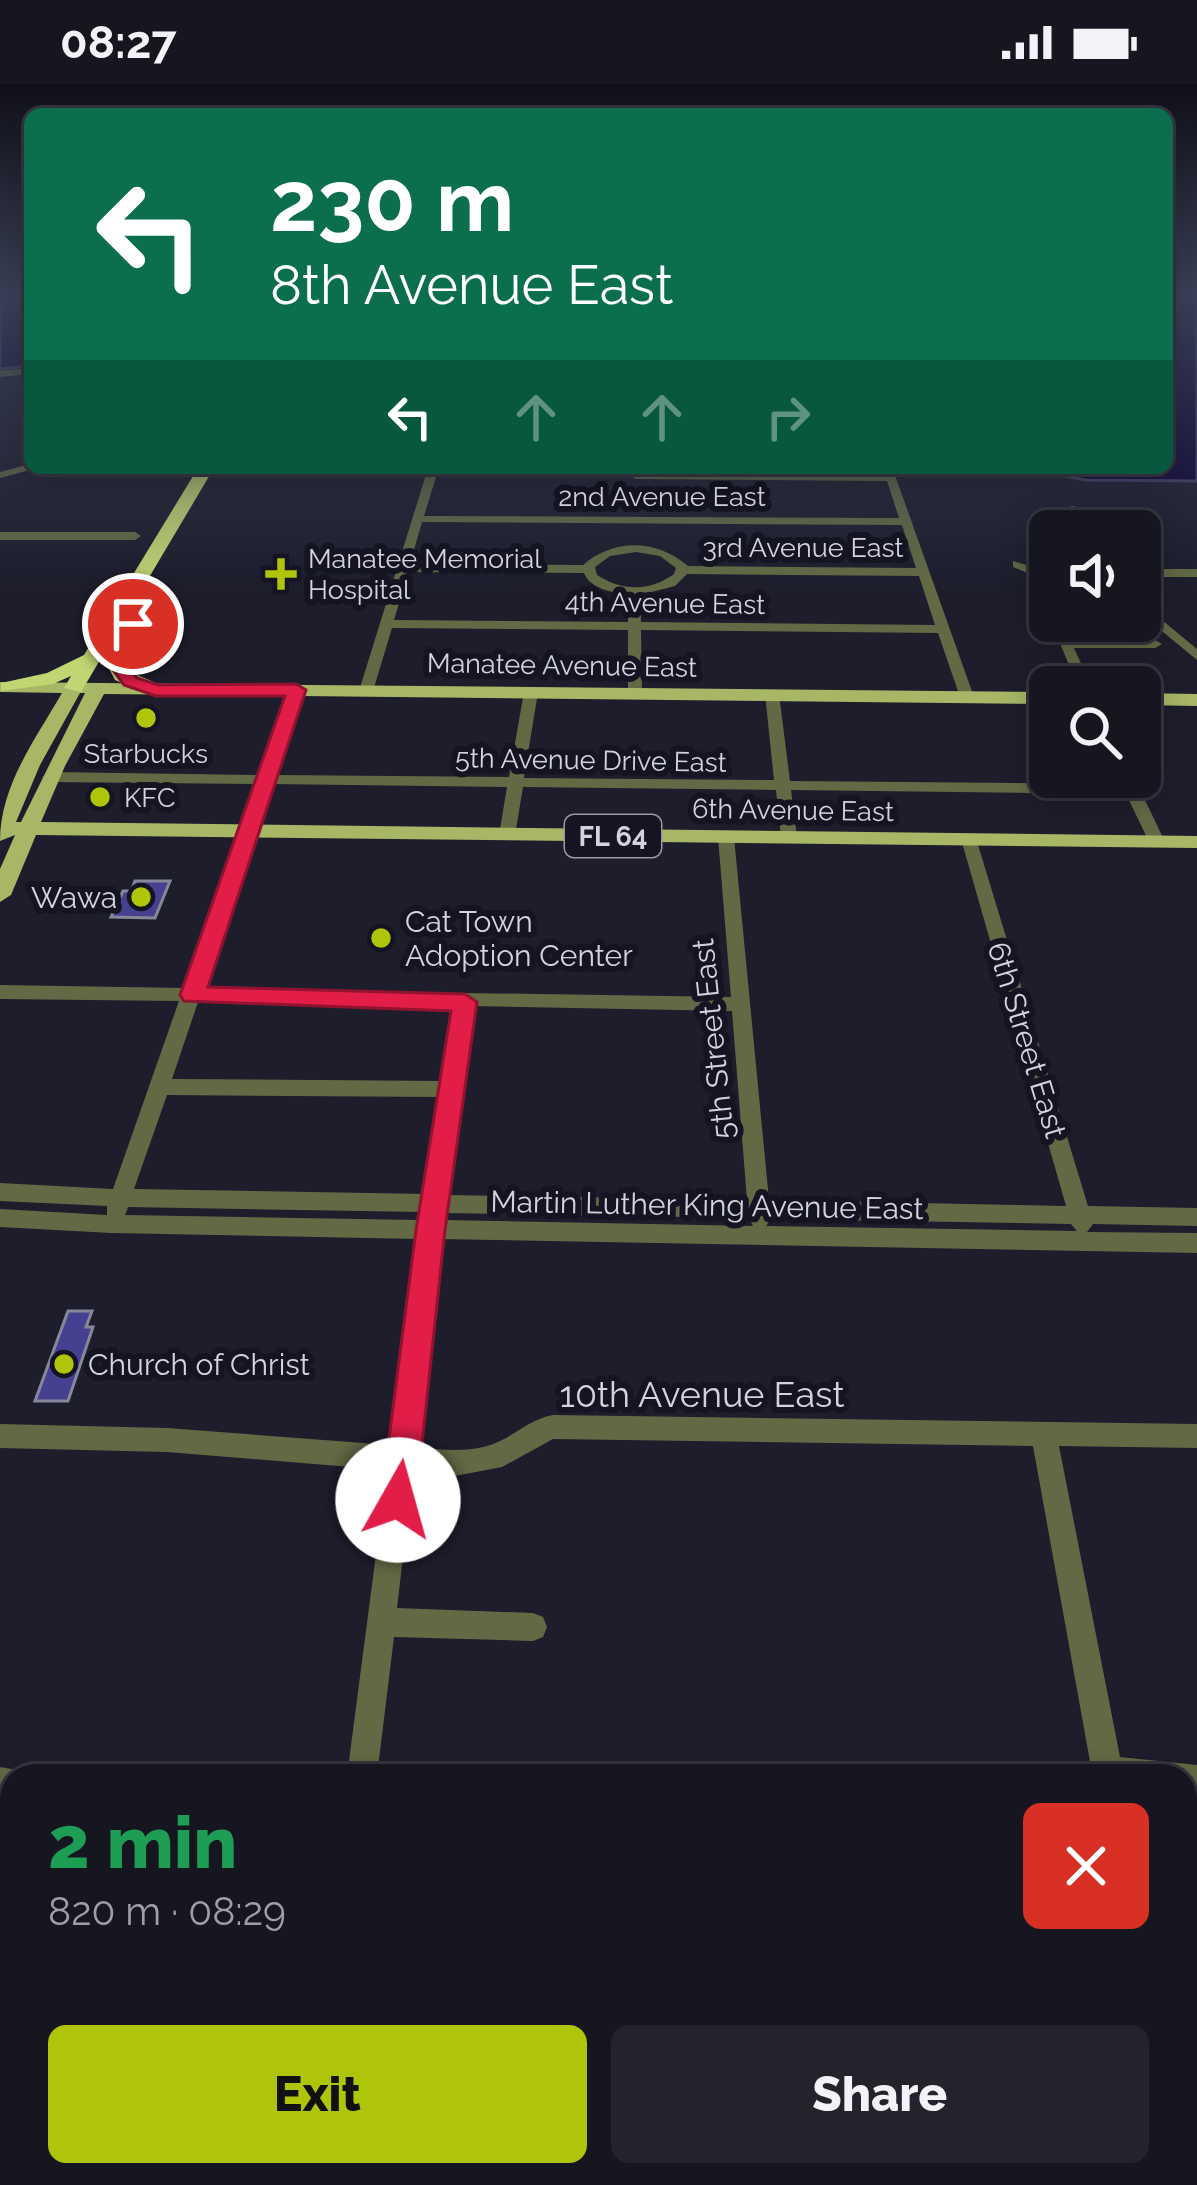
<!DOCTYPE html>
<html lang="en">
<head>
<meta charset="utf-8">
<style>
	body { margin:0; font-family:Raleway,sans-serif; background:#23232e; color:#f1f3f6; height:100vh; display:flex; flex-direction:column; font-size:45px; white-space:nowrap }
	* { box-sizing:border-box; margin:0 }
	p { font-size:39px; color:#9e9fa5 }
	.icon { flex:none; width:66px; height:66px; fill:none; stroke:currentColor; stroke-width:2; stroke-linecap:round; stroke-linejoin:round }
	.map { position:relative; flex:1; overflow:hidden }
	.side { position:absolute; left:0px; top:1680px; width:1197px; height:423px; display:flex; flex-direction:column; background:#161621; border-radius:36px 36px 0 0; box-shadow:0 6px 30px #0003,0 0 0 3px #35353f }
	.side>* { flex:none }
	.guide { position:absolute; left:24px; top:24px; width:1149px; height:366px; border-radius:18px; box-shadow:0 6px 30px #0003,0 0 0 3px #35353f; background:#0b6e4f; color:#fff; overflow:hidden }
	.controls { position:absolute; left:1029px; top:426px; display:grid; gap:24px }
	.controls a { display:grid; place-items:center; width:132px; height:132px; border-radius:18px; background:#161621; box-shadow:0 6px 30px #0003,0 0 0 3px #35353f; font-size:60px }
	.pin { position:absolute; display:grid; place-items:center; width:102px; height:102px; color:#fff; margin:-51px; border:6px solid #fff; border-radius:50%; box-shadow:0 3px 12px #0007 }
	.me { position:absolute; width:132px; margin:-66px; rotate:7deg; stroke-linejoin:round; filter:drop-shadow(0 0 9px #0008) }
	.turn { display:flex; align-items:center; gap:42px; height:252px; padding:0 48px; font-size:54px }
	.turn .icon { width:156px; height:156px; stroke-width:2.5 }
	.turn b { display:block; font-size:84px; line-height:102px }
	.lanes { display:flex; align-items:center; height:114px; padding:0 48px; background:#0003; justify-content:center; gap:60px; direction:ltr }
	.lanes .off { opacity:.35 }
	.round { display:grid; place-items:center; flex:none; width:126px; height:126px; border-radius:18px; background:#23232e }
	.summary { display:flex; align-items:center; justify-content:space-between; height:204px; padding:0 48px }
	h1 { font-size:72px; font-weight:800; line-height:90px; color:#1e9e55 }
	.primary-button { display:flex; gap:24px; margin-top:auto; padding:24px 48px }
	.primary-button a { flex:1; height:138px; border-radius:18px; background:#aec50a; color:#111; font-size:48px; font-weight:800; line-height:138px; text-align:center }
	.primary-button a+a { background:#23232e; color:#f1f3f6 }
	.status { display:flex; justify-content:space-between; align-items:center; height:84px; padding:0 60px; background:#161621; direction:ltr }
	.status svg { height:33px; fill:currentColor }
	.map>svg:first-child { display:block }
	.water { fill:#0c0036; stroke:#473f68; stroke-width:3 }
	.building { fill:#45408f; stroke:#86879a; stroke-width:3 }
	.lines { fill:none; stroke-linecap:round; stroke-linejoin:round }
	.minor { fill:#626a45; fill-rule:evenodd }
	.major { fill:#a7b766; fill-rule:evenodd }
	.highway { fill:#c2d573; fill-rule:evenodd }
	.route { fill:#e11d48; stroke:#92132f; stroke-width:3 }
	.poi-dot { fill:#aec50a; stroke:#141422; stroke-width:4.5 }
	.labels { text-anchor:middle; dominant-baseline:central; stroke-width:12; stroke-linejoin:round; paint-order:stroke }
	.far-street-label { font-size:27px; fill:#d2d3dd; stroke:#141422 }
	.far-poi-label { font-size:27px; fill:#d2d3dd; stroke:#141422; text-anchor:start }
	.shield { fill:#141422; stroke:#999aa5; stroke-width:3 }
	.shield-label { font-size:27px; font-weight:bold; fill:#d2d3dd }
	.poi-label { font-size:30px; fill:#d2d3dd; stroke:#141422; text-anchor:start }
	.street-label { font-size:30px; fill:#d2d3dd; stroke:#141422 }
	.near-street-label { font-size:36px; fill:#d2d3dd; stroke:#141422 }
</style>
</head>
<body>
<div class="status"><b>08:27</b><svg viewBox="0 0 49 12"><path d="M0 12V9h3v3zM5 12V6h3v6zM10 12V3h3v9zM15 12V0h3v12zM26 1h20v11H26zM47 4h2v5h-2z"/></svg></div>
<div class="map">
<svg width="1197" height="2101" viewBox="0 0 1197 2101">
	<rect width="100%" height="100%" fill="#1d1d2c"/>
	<!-- water -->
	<path class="water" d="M 0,210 L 30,210 L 30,282 L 0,285 Z
		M 1167,210 L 1197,210 L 1197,397 L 1085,396 L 1026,384 L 1167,384 Z"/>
	<!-- building -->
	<path class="building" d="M 135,797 L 170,797 L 155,834 L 111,833 L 123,807 L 131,807 Z
		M 68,1227 L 92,1227 L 86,1243 L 93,1243 L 68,1317 L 35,1317 Z"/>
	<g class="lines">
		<!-- minor -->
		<path class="minor" d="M 30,284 L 30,290 L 0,293 L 0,287 Z
			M 30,380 L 34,385 L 0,394 L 0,388 Z
			M 428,384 L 507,384 L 502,387 L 437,390 L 424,432 L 899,434 L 887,397 L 636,395 L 631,392 L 636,389 L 883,391 L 878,384 L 889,384 L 896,394 L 974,613 L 967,617 L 960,613 L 938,549 L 641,546 L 642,609 L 635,613 L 628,609 L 628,546 L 392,544 L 373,607 L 361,610 L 359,607 ZM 422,438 L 902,441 L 916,484 L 688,482 C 657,455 614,454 583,481 L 410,480 ZM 636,468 L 660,472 L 676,484 L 674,490 C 649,508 622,507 597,491 L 595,483 L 610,472 ZM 408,488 L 584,489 C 590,505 612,508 628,511 L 628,538 L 394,536 ZM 687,490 L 919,492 L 935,541 L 641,538 L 640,511 L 675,502 Z
			M 1072,422 L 1076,423 L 1092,447 L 1080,447 L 1066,425 Z
			M 0,448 L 135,448 L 141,452 L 135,456 L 0,456 Z
			M 1013,477 L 1037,484 L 1050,511 L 1050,530 L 1044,526 L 1028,489 L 1013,483 Z
			M 1140,485 L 1197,485 L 1197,493 L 1140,493 Z
			M 1140,518 L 1197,565 L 1197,576 L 1140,529 Z
			M 1050,535 L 1062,537 L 1070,556 L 1155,556 L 1162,560 L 1155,564 L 1074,564 L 1092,603 L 1078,603 Z
			M 297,602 L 304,606 L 275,691 L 509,693 L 524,608 L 531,604 L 538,608 L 524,694 L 774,696 L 765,610 L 772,606 L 779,610 L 790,697 L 1122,700 L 1118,693 L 1134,693 L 1165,758 L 1163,762 L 1151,762 L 1126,710 L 791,706 L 797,753 L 789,758 L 781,753 L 776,706 L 523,703 L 515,751 L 507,756 L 499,751 L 507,703 L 272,700 L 203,905 L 731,913 L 718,753 L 726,748 L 734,753 L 769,1116 L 1066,1122 L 961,755 L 969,750 L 975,751 L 1088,1122 L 1197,1124 L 1197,1142 L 1093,1140 L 1087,1148 L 1197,1149 L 1197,1169 L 440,1155 L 416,1363 C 443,1366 477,1370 502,1356 C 520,1347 532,1335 553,1331 L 1197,1340 L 1197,1364 L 1059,1362 L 1120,1673 L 1197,1681 L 1197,1711 L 1185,1709 L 1185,1692 L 1088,1692 L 1091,1683 L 1033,1362 L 553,1355 L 502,1383 L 455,1392 L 413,1388 L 397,1524 L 533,1529 L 543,1533 L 547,1543 L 543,1553 L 533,1557 L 394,1553 L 377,1692 L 347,1692 L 387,1386 L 167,1368 L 0,1364 L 0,1340 L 167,1344 L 390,1361 L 418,1155 L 111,1149 L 0,1143 L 0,1125 L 107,1131 L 107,1122 L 0,1117 L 0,1099 L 113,1105 L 179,917 L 0,915 L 0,901 L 184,904 L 257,700 L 50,698 L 42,693 L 50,688 L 260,691 L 290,606 ZM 198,918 L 455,922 L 443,997 L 172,995 ZM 474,922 L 732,927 L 747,1116 L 446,1111 ZM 167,1011 L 440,1013 L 425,1110 L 134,1105 ZM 128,1123 L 422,1128 L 420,1136 L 125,1131 ZM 444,1129 L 749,1134 L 753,1142 L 443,1136 ZM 771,1135 L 1071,1140 L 1077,1147 L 766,1142 Z
			M 0,1683 L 23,1687 L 25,1692 L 12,1692 L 12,1713 L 0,1713 Z
			M 66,2091 L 102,2091 L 101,2101 L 63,2101 Z
			M 294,2091 L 330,2091 L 330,2101 L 292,2101 Z
			M 1139,2091 L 1175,2091 L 1178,2101 L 1140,2101 Z"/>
		<!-- major -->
		<path class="major" d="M 0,598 L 1050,608 L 1050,620 L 104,610 L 65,682 L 41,738 L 1197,752 L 1197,764 L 36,751 L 11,811 L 0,818 L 0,785 L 15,751 L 0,757 C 0,702 35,656 62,609 L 0,608 ZM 80,609 L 85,609 L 21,738 L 16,738 L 40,681 Z
			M 1140,609 L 1197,610 L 1197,622 L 1140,621 Z"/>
		<!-- highway -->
		<path class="highway" d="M 87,384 L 159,384 L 151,389 L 95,389 Z
			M 198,384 L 214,384 L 81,608 L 64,604 L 71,592 L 53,600 L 1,607 L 1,599 L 47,589 L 84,571 Z
			M 114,569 L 121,571 L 130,588 L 163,602 L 163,610 L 149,610 L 115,596 L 104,575 Z"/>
	</g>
	<!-- sky -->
	<linearGradient id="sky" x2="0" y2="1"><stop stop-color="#101018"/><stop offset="0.42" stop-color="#3a4056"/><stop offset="1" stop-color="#3a4056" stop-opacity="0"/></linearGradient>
	<rect width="1197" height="504" fill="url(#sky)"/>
	<!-- route -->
	<path class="route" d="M 133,535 L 141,540 L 123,575 L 137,594 L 158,601 L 296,600 L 306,606 L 208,903 L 465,910 L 477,918 L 445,1146 L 416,1416 L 411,1428 L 398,1433 L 386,1428 L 381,1416 L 416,1146 L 451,927 L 184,917 L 180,911 L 285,612 L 156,612 L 124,601 L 105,575 L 127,537 Z"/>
	<!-- markers -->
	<g class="poi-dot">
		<path d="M275 472h12v12h12v12h-12v12h-12v-12h-12v-12h12z"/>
		<circle cx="146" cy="634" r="12"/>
		<circle cx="100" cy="713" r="12"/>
		<circle cx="141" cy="813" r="12"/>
		<circle cx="381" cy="854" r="12"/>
		<circle cx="64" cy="1280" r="12"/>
	</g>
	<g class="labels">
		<!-- far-street labels -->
		<g class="far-street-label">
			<text x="662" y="412">2nd Avenue East</text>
			<text x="803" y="463">3rd Avenue East</text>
			<text transform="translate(665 519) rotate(1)">4th Avenue East</text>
			<text transform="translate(562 581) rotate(1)">Manatee Avenue East</text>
			<text transform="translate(591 676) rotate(1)">5th Avenue Drive East</text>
			<text transform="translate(793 726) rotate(1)">6th Avenue East</text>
		</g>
		<!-- far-poi labels -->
		<g class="far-poi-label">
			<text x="308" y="474">Manatee Memorial<tspan x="308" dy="31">Hospital</tspan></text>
			<text x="146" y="669" text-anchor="middle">Starbucks</text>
			<text x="124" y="713">KFC</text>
		</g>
		<!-- shield labels -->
		<rect class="shield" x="565" y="731" width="96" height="42" rx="9"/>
		<g class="shield-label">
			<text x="613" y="752">FL 64</text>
		</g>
		<!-- poi labels -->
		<g class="poi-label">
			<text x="117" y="813" text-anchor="end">Wawa</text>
			<text x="405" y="837">Cat Town<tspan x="405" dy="34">Adoption Center</tspan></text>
			<text x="88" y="1280">Church of Christ</text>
		</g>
		<!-- street labels -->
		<g class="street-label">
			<text transform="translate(713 955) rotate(-96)">5th Street East</text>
			<text transform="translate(1027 956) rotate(73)">6th Street East</text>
			<text transform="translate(707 1121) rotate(1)">Martin Luther King Avenue East</text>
		</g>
		<!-- near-street labels -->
		<g class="near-street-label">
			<text x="702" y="1310">10th Avenue East</text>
		</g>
	</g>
</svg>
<div class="controls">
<a><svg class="icon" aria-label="sound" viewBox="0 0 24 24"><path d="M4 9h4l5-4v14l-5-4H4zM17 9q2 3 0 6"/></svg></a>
<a><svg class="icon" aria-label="search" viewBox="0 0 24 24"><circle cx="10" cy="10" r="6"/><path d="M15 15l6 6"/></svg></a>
</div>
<div class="pin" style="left:133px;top:540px;background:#d93025"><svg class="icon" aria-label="arrive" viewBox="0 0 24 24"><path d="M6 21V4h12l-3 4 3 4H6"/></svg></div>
<svg class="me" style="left:398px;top:1416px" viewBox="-20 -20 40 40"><circle r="19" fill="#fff"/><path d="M0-13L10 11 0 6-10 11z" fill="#e11d48"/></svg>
<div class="guide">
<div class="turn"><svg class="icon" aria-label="left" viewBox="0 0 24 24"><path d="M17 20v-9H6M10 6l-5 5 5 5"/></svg><div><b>230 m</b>8th Avenue East</div></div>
<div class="lanes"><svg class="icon" aria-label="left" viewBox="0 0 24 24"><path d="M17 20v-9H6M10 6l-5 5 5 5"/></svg><svg class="icon off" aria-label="ahead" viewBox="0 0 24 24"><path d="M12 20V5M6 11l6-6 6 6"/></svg><svg class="icon off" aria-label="ahead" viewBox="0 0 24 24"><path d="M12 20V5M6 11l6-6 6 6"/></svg><svg class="icon off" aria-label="right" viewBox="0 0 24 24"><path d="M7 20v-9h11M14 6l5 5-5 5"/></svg></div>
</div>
<section class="side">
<div class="summary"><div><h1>2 min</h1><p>820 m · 08:29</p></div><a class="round" style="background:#d93025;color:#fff"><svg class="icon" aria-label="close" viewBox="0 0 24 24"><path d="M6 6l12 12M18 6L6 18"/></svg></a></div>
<div class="primary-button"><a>Exit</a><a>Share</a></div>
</section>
</div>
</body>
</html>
